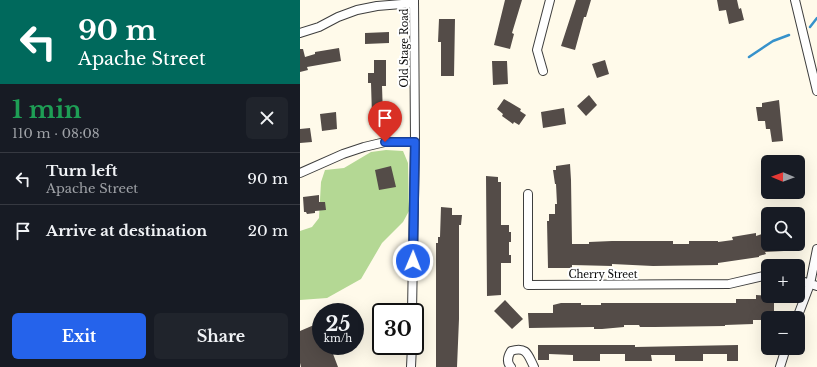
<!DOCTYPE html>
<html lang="en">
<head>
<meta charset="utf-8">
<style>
	body { margin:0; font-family:"Libre Baskerville",serif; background:#20242c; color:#f1f3f6; height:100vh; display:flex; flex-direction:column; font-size:15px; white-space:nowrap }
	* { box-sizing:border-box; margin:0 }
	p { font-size:13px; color:#9ea1a6 }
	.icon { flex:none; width:22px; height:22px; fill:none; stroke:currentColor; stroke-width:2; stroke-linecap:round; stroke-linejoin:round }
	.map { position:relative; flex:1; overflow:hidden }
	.drawer { display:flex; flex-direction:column; background:#171b24; width:300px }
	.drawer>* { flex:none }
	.hud { background:#00695c; color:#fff; overflow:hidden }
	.needle { width:26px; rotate:271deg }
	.controls { position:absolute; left:461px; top:155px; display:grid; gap:8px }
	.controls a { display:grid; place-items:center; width:44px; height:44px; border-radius:6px; background:#171b24; box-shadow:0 4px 16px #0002; font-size:20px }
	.speed { position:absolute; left:12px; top:303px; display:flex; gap:8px; font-size:20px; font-weight:700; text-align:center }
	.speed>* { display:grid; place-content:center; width:52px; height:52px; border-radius:50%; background:#171b24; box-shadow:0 4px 16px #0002; line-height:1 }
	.speed small { font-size:10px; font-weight:400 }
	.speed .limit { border:2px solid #111; border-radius:6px; background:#fff; color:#111 }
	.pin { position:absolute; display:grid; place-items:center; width:34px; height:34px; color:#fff; margin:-41px -17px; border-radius:50% 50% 50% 0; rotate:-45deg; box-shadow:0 0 4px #0007 }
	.pin .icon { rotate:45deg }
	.me { position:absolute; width:44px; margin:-22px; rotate:1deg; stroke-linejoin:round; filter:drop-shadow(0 0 3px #0008) }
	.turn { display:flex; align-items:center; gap:14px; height:84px; padding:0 12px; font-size:18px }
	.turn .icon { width:52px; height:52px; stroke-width:2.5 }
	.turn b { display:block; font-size:28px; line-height:34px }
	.round { display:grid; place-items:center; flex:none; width:42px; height:42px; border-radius:6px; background:#20242c }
	.head { display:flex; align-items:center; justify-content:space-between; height:68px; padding:0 12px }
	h1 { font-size:24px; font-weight:700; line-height:30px; color:#1e9e55 }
	.button { display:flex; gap:8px; margin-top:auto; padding:8px 12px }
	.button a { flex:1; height:46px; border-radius:6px; background:#2563eb; color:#fff; font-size:16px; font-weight:700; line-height:46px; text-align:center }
	.button a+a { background:#20242c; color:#f1f3f6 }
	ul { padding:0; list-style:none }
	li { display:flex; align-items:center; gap:12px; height:52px; padding:0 12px; border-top:1px solid #363941 }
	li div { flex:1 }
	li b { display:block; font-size:15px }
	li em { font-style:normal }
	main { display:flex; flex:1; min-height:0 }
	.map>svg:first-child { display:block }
	.forest { fill:#b4d894 }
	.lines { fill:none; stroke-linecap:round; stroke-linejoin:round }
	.stream { stroke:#3792cb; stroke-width:2.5 }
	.building { fill:#544c48 }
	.minor-casing { stroke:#3e3e3e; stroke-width:10 }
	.minor { stroke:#fff; stroke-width:8 }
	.route-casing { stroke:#184099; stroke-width:10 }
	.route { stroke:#2563eb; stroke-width:7 }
	.labels { text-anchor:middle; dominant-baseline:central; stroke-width:4; stroke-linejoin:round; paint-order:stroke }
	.street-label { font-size:10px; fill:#0b0b0b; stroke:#fff }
</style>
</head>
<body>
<main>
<section class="drawer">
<div class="hud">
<div class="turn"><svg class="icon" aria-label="left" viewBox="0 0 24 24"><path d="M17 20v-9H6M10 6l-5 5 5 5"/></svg><div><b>90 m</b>Apache Street</div></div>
</div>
<div class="head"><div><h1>1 min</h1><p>110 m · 08:08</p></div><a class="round"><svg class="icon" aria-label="close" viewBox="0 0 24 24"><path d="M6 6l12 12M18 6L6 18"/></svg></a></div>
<ul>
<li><svg class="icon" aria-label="left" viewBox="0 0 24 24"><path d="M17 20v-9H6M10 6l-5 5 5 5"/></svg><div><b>Turn left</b><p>Apache Street</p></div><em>90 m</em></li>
<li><svg class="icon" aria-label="arrive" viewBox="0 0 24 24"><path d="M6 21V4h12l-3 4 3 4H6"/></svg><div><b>Arrive at destination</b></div><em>20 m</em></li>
</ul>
<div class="button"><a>Exit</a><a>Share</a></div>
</section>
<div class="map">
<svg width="517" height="367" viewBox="0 0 517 367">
	<rect width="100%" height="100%" fill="#fffaea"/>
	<!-- forest -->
	<path class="forest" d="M 86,150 L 103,151 L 108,163 L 109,211 L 103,222 L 82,243 L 61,279 L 27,298 L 0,300 L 0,231 L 12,227 L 19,218 L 21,182 L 25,170 L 44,168 L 71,152 Z"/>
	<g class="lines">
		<!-- stream -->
		<path class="stream" d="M 510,27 L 517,18
			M 449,57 L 473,41 L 489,35"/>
	</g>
	<!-- building -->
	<path class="building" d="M 205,0 L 222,0 L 212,33 L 214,34 L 210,49 L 194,45 Z
		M 276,0 L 291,0 L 286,17 L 284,17 L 275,50 L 261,46 Z
		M 417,0 L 437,0 L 439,9 L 441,8 L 444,20 L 429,24 L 426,10 L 419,11 Z
		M 139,19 L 155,19 L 154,76 L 141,76 L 141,42 L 138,42 Z
		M 89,32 L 89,43 L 65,44 L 65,33 Z
		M 39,48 L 41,61 L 7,67 L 8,70 L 0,72 L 0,49 L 3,49 L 5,57 L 15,54 L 15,52 Z
		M 74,60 L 86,60 L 86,86 L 82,86 L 83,116 L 72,116 L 71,83 L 68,83 L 68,73 L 74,73 Z
		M 305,60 L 309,74 L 297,78 L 292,64 Z
		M 192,61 L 207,61 L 208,84 L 193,85 Z
		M 289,95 L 297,105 L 286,116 L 277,106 Z
		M 204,99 L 221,109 L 220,111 L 226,115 L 219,125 L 214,122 L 213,124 L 202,116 L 203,114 L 197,109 Z
		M 479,100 L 483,141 L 472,142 L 470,129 L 466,129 L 465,121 L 458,121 L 456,107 L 462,107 L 462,103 Z
		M 264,108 L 266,124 L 243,128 L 241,112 Z
		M 36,112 L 37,129 L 22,131 L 20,114 Z
		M 10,128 L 12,142 L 0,143 L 0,129 Z
		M 270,164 L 271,180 L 272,244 L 289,244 L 289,242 L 312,241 L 373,241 L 373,244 L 389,244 L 389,241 L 418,241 L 418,242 L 433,240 L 432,237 L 456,233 L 456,236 L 462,234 L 464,244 L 484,244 L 484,251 L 465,252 L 466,254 L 459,256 L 459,257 L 418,263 L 418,265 L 353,266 L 312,264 L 312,266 L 272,265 L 272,268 L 248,268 L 247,221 L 249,221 L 249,214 L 255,214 L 255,204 L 257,204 L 256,184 L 255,184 L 253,170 L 256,170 L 256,166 Z
		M 91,166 L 96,187 L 79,190 L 75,170 Z
		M 186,176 L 198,177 L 198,182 L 201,182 L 201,225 L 209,225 L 209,232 L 211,232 L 211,242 L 209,242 L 209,255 L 211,255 L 211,263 L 201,263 L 201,295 L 187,296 Z
		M 19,195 L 19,202 L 25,202 L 26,210 L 15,211 L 15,213 L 7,214 L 6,212 L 4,212 L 3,197 Z
		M 141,207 L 152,208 L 152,215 L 162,215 L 161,225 L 159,225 L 159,319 L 157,367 L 136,367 L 136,243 L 138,243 L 138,237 L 140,237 Z
		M 456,295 L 474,296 L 474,317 L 466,317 L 466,320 L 453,320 L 453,324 L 425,325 L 425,326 L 355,327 L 340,327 L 339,325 L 324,325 L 324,327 L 302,329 L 294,329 L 294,327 L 229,328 L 228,313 L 253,313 L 253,305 L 261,303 L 281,303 L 281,305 L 301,305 L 301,303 L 436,303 L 436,299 L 456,299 Z
		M 205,300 L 223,319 L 212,329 L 194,311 Z
		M 21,322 L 21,346 L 30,346 L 38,367 L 1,367 L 0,363 L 0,331 Z
		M 238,345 L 335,345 L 335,347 L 438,345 L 438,361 L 427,361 L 427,354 L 403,354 L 403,361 L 375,361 L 375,355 L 351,355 L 352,361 L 325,361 L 325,354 L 300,354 L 300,361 L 273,361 L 273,355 L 249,354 L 249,360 L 238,360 Z"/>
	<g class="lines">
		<!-- minor casing -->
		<g class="minor-casing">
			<path id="minor" d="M 495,0 L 517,91
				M 0,33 L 19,27 L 38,17 L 57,10 L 77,6 L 114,3
				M 243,71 L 237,50 L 250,0
				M 0,173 L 43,154 L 64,147 L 85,142 L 115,142
				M 228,194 L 228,285 L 429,284 L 468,275
				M 498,280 L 517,286
				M 112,312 L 115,142 L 114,0
				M 497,318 L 510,284 L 517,249
				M 111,367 L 112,346
				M 211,367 C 206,362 208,356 211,351 C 227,346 228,355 234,367
				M 480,367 L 486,348"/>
		</g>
		<!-- minor -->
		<use href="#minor" class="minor"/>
	</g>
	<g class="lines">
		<!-- route casing -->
		<g class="route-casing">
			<path id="route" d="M 85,142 L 115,142 L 113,261"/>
		</g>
		<!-- route -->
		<use href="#route" class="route"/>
	</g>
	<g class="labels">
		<!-- street labels -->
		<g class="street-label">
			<text transform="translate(104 48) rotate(-90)">Old Stage Road</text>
			<text x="303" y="274">Cherry Street</text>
		</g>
	</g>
</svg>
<div class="controls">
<a><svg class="needle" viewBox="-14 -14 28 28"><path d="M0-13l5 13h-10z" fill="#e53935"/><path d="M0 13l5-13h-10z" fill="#9ea1a6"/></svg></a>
<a><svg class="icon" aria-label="search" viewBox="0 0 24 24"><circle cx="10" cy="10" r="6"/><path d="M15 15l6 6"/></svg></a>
<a>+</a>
<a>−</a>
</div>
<div class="speed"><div>25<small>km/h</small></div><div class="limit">30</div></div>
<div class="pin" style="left:85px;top:142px;background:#d93025"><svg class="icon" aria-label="arrive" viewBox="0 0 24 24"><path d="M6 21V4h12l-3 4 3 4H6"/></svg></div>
<svg class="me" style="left:113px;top:261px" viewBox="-20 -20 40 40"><circle r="17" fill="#2563eb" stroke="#fff" stroke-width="3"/><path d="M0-11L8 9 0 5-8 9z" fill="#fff"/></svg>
</div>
</main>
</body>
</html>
